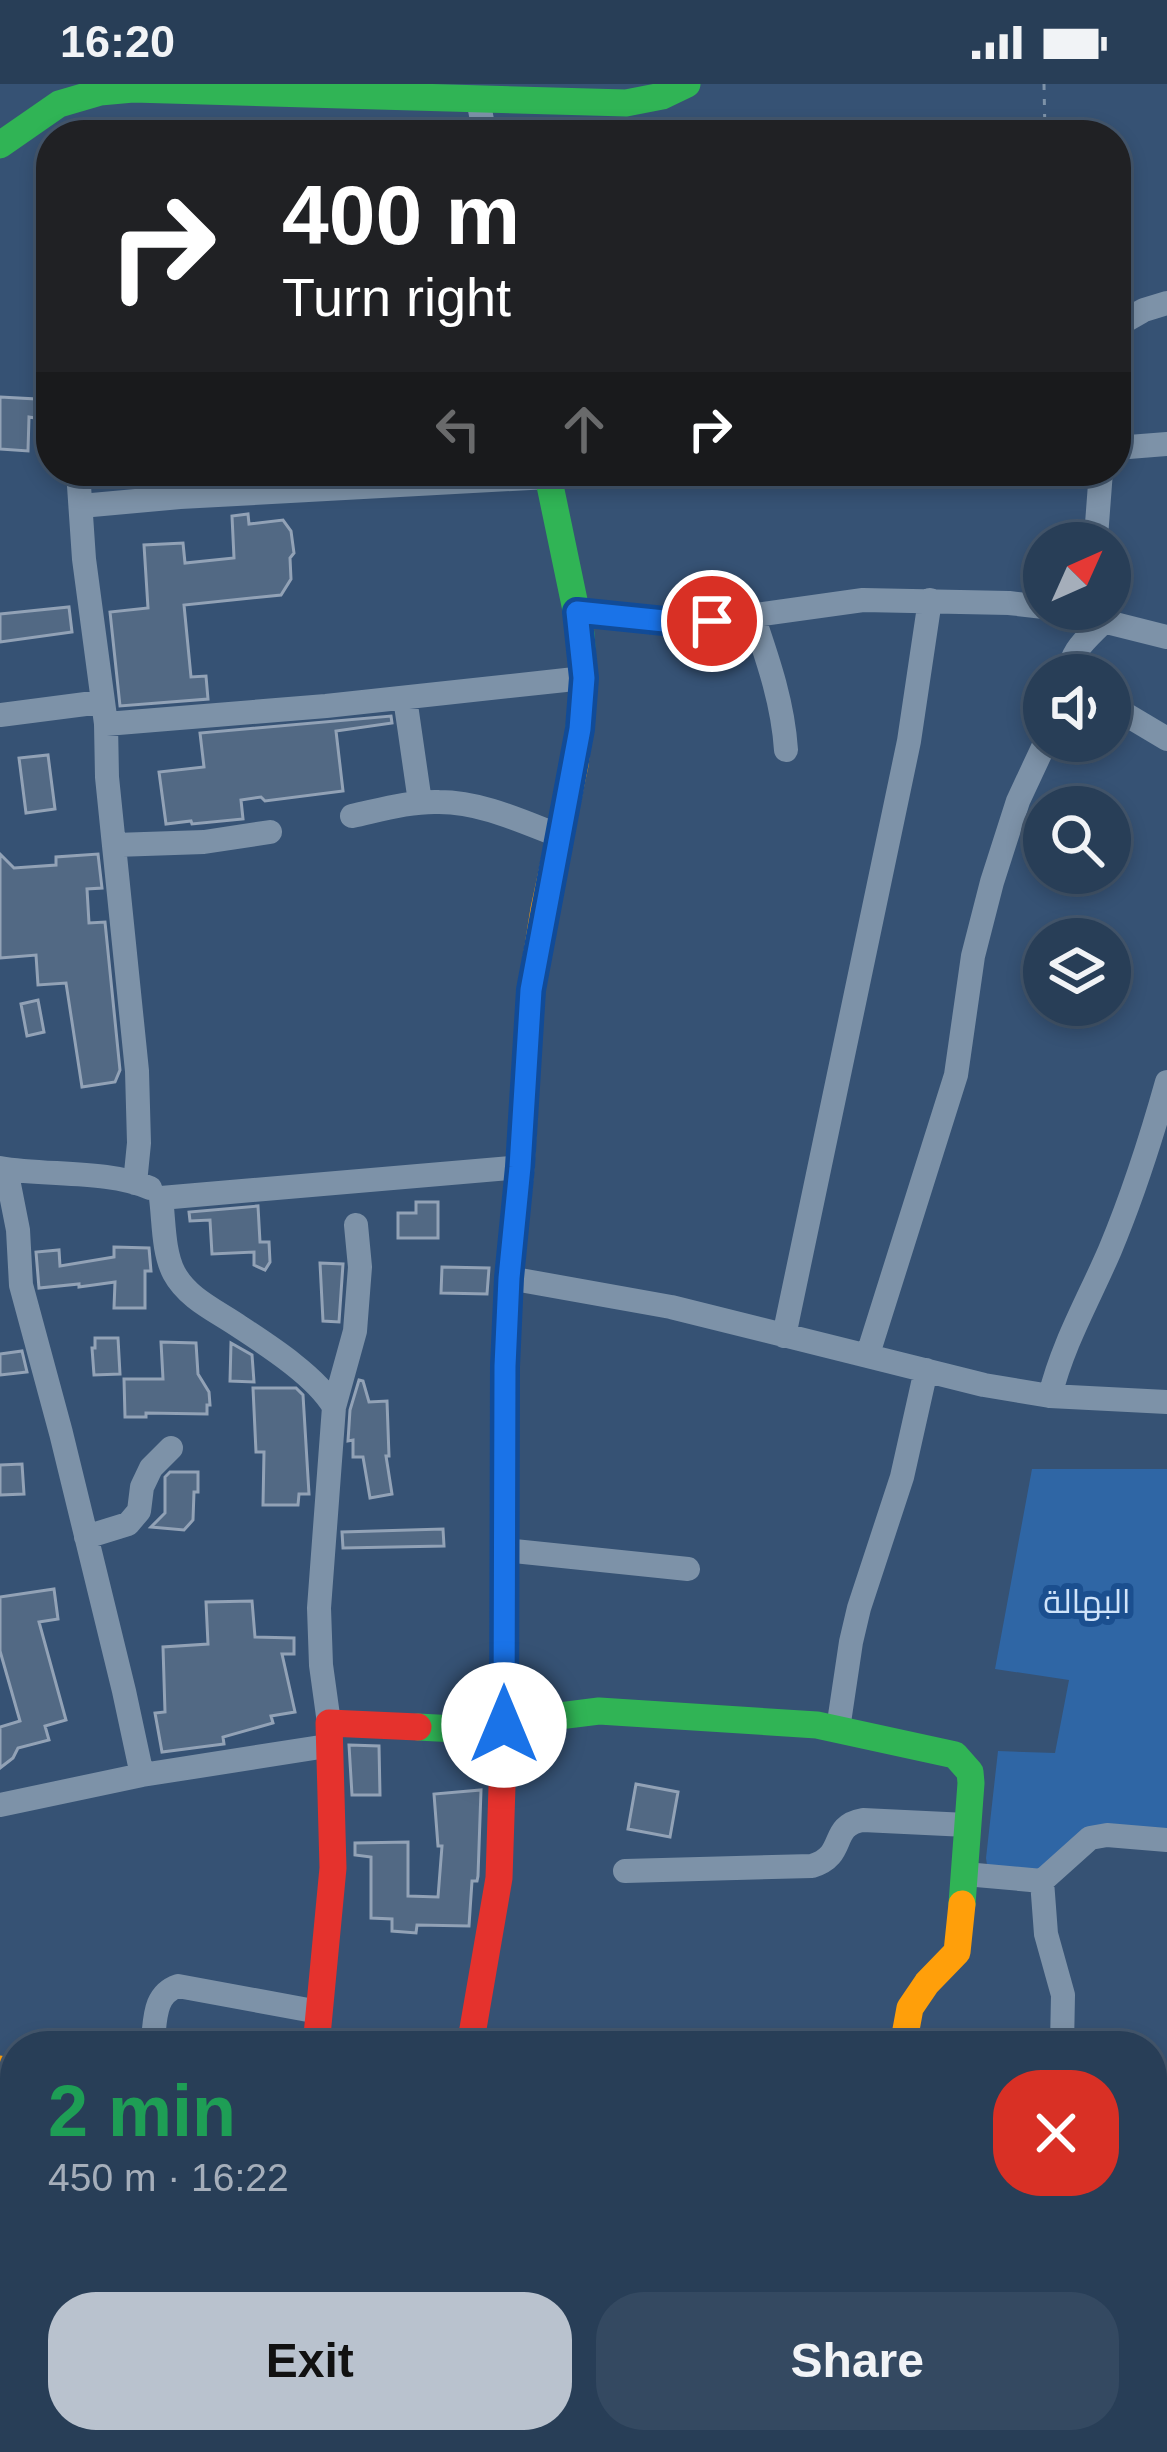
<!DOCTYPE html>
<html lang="en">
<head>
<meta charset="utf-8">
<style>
	body { margin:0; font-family:Helvetica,Cairo,sans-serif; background:#344961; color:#f1f3f6; height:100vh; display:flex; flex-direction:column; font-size:45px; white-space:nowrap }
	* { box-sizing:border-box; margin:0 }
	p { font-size:39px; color:#a5aeba }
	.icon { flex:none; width:66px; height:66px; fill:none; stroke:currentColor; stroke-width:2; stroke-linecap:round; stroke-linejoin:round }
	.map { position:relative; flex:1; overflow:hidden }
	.side { position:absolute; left:0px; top:1947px; width:1167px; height:423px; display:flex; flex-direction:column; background:#283e57; border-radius:48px 48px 0 0; box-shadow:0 6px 18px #0003,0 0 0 3px #44576d }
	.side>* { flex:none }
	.top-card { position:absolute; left:36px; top:36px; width:1095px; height:366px; border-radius:48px; box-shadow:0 6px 18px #0003,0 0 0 3px #44576d; background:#202124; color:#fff; overflow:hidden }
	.needle { width:78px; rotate:45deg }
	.buttons { position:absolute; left:1023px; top:438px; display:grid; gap:24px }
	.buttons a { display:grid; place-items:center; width:108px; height:108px; border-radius:50%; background:#283e57; box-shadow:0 6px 18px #0003,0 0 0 3px #44576d; font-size:60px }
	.pin { position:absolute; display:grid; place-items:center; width:102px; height:102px; color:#fff; margin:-51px; border:6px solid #fff; border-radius:50%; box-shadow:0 3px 12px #0007 }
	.me { position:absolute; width:132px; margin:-66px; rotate:0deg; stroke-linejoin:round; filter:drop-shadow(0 0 9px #0008) }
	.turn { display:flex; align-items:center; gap:42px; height:252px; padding:0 48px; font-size:54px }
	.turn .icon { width:156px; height:156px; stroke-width:2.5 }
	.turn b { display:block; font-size:84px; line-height:102px }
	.lanes { display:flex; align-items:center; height:114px; padding:0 48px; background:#0003; justify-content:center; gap:60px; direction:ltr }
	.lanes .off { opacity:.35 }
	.round { display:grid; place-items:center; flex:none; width:126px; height:126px; border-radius:48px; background:#344961 }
	.overview { display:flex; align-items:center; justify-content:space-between; height:204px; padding:0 48px }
	h1 { font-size:72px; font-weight:700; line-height:90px; color:#1e9e55 }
	.cta { display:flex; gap:24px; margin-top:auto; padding:24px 48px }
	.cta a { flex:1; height:138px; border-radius:48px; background:#b9c2ce; color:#111; font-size:48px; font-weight:700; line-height:138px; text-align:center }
	.cta a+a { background:#344961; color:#f1f3f6 }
	.status { display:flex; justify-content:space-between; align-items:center; height:84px; padding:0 60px; background:#283e57; direction:ltr }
	.status svg { height:33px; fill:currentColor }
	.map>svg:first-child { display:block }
	.green { fill:#2f66a5 }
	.building { fill:#526984; stroke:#92a2b6; stroke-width:3 }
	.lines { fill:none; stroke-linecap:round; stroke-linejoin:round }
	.path { stroke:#7d92a8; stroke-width:3; stroke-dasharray:6 9; stroke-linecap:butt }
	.street { stroke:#7d92a8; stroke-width:24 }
	.fast { stroke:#30b455; stroke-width:27 }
	.slow { stroke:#ff9f0a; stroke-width:27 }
	.jam { stroke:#e5322d; stroke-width:27 }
	.route-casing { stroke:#114b97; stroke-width:30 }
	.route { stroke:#1a73e8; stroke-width:21 }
	.labels { text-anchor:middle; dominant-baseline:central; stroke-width:12; stroke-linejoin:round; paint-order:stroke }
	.park-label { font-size:33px; fill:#cfe3fa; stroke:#1b4f8f }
</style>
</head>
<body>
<div class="status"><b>16:20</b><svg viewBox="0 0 49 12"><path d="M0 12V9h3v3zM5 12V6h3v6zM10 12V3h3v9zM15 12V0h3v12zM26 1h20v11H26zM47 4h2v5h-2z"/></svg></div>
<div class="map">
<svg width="1167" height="2368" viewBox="0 0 1167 2368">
	<rect width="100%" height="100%" fill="#365274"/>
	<!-- green -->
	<path class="green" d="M 1032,1385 L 1167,1385 L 1167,1752 L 1104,1750 L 1055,1788 L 987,1781 L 986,1774 L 998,1667 L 1055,1669 L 1069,1596 L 995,1585 Z"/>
	<!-- building -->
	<path class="building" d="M 0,313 L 36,315 L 35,334 L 29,333 L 28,367 L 0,365 Z
		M 248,430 L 249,440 L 283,436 L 291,447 L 294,469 L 290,474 L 291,495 L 281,511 L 184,521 L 191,593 L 206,592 L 208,615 L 120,622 L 110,528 L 148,524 L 144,461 L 183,459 L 185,479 L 234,474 L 232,432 Z
		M 69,523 L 72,548 L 0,558 L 0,530 Z
		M 391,632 L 392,639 L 336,647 L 343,707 L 265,717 L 261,713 L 241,716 L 243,735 L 192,740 L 191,737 L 166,740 L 159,688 L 204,683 L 200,649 Z
		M 48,671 L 55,725 L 26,729 L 19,674 Z
		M 0,770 L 14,784 L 56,781 L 56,773 L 98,770 L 102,804 L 87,805 L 89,839 L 105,838 L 120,986 L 115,998 L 82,1003 L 66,899 L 38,901 L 36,871 L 0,874 Z
		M 38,916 L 44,948 L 27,952 L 21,920 Z
		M 416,1118 L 438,1118 L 438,1154 L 398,1154 L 398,1129 L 416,1129 Z
		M 258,1122 L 260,1158 L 269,1158 L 270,1178 L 265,1186 L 254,1181 L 254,1168 L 212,1170 L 210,1136 L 190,1137 L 189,1128 Z
		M 114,1163 L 149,1164 L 151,1187 L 145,1187 L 145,1224 L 114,1224 L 115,1198 L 79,1203 L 79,1200 L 39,1204 L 36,1168 L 59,1166 L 60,1182 L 114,1173 Z
		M 320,1179 L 343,1180 L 339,1238 L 323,1237 Z
		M 442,1183 L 489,1184 L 487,1210 L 441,1209 Z
		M 95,1254 L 118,1254 L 120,1290 L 94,1291 L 92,1264 L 95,1264 Z
		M 161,1258 L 196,1259 L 198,1290 L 209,1308 L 210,1321 L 207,1321 L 207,1330 L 146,1329 L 146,1333 L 125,1333 L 124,1295 L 163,1295 Z
		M 231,1259 L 252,1271 L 254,1298 L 230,1297 Z
		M 22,1267 L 27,1288 L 0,1291 L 0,1270 Z
		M 359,1296 L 363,1297 L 369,1318 L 387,1317 L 389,1372 L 386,1372 L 392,1410 L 370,1414 L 363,1373 L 353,1373 L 353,1356 L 348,1357 L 350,1326 Z
		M 253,1304 L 296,1304 L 303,1311 L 309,1410 L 299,1410 L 298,1421 L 263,1421 L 264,1368 L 256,1368 Z
		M 22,1380 L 24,1410 L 0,1411 L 0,1381 Z
		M 170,1388 L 198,1388 L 198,1408 L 194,1408 L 193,1436 L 184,1446 L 151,1443 L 165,1429 L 165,1393 Z
		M 443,1445 L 444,1462 L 343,1464 L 342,1448 Z
		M 54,1505 L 58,1535 L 39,1538 L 66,1636 L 45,1642 L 49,1656 L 18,1664 L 13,1674 L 0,1684 L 0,1643 L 20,1637 L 0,1567 L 0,1513 Z
		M 252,1517 L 255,1553 L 294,1554 L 294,1570 L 282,1570 L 295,1628 L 271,1632 L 273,1639 L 223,1653 L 224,1660 L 162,1668 L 155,1629 L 165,1628 L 163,1563 L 208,1560 L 206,1518 Z
		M 349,1661 L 379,1662 L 380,1711 L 352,1711 Z
		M 636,1700 L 678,1708 L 670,1753 L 628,1745 Z
		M 481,1706 L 478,1792 L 477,1797 L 472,1797 L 469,1842 L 417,1841 L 416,1849 L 392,1847 L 392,1835 L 371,1834 L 371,1773 L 355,1771 L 355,1759 L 408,1758 L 408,1812 L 438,1813 L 442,1762 L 438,1762 L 434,1710 Z"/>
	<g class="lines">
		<!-- path -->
		<path class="path" d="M 1044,0 L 1045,51"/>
		<!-- street -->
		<path class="street" d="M 478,16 L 485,51
			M 1116,242 L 1144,226 L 1167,219
			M 1116,364 L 1167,360
			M 78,387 L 84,475 L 106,640 L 107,693 L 137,987 L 139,1059 L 135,1099
			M 81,422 L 180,413 L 548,393
			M 1092,459 L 1096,453 L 1101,387
			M 1055,525 L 1167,553
			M 577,528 L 674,538 L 712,537 L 863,516 L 1009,519 L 1044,523
			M 753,532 C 768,576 783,619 786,666
			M 1071,591 C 1067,569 1089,553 1103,538
			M 405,614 L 420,718
			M 1110,621 L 1167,655
			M 0,631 L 101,618
			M 106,640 L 326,622 L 584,594
			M 352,732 C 380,726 410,717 439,718 C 481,718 521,737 560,752
			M 115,761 L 204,758 L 270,748
			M 0,1084 C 47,1092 108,1086 150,1104
			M 6,1085 L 18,1146 L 21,1201 L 61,1349 L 124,1607 L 142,1691
			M 509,1194 L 671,1223 L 984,1301 L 1050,1312 L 1167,1318
			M 784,1252 L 909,657 L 930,516
			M 868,1270 L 956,991 L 973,872 L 992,798 L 1018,717 L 1046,657
			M 1050,1312 C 1063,1259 1089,1215 1110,1166 C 1133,1111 1151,1055 1167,998
			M 334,1323 L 355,1247 L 360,1183 L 356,1141
			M 86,1453 L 128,1440 L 139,1427 L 142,1403 L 151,1384 L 171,1364
			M 504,1466 L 688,1485
			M 329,1639 L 321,1581 L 319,1524 L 334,1323 C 317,1293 269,1262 240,1243 C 217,1227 188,1215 174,1189 C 163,1168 164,1137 161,1114 L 521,1083
			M 838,1645 L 851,1558 L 859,1524 L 902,1393 L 926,1286
			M 0,1721 L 142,1691 L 327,1662
			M 625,1787 L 812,1782 C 848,1771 828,1742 863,1736 L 967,1741
			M 965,1790 L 1042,1797 L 1046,1850 L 1063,1911 L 1062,1962
			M 1042,1797 L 1090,1754 L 1107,1751 L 1167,1756
			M 152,1962 C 156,1938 152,1911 178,1902 L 319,1928
			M 0,2213 L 15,2215
			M 1152,2346 L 1167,2301
			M 104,2368 L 105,2355
			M 430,2368 L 430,2355
			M 830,2368 L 835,2366 L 880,2368
			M 907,2368 L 914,2355"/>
		<!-- fast -->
		<path class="fast" d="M 0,61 L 59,20 L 100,8 L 133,5 L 626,19 L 662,12 L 687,0
			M 547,387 L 581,550 L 584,594 L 578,655
			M 418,1643 L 456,1645 L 599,1627 L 817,1641 L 955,1671 L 970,1688 L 971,1699 L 962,1820
			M 1152,2163 L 1167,2164"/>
		<!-- slow -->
		<path class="slow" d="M 505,1457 L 505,1281 L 509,1194 L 521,1083 L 531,906 L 544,825 L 575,681 L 578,655
			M 903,1962 L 910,1924 L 927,1899 L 957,1868 L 962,1820
			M 0,1985 L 15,1990"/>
		<!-- jam -->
		<path class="jam" d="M 316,1962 L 333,1784 L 329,1639 L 418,1643
			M 470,1962 L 499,1794 L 504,1641 L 505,1457"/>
	</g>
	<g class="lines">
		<!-- route casing -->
		<g class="route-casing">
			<path id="route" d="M 504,1641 L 505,1282 L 509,1194 L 520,1083 L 531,906 L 580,645 L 584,594 L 577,528 L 674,538 L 712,537"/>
		</g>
		<!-- route -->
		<use href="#route" class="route"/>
	</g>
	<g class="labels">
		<!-- park labels -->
		<g class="park-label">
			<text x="1087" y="1517">البهالة</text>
		</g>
	</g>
</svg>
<div class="buttons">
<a><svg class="needle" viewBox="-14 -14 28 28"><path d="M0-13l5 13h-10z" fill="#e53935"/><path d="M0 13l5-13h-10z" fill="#a5aeba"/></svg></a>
<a><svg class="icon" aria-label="sound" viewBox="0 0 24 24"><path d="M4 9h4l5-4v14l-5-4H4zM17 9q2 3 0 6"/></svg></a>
<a><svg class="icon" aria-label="search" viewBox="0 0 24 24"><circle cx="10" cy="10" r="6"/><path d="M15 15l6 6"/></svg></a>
<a><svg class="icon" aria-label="layers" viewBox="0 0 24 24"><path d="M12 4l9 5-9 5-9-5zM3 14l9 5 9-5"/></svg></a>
</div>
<div class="pin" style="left:712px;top:537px;background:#d93025"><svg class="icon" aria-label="arrive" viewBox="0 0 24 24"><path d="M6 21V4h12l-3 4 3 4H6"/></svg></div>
<svg class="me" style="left:504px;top:1641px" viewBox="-20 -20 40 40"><circle r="19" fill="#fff"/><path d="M0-13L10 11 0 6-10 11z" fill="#1a73e8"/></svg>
<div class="top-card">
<div class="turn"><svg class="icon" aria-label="right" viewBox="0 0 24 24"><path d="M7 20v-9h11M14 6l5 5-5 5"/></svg><div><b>400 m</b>Turn right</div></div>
<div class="lanes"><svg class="icon off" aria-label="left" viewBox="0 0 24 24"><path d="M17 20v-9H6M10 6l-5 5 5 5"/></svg><svg class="icon off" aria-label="ahead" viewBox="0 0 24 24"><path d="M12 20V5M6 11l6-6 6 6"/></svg><svg class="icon" aria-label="right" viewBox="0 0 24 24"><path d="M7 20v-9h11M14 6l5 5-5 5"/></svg></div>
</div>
<section class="side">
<div class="overview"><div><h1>2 min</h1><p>450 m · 16:22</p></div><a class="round" style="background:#d93025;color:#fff"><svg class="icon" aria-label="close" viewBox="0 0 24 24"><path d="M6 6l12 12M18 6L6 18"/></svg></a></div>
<div class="cta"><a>Exit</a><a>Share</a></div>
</section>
</div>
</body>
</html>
